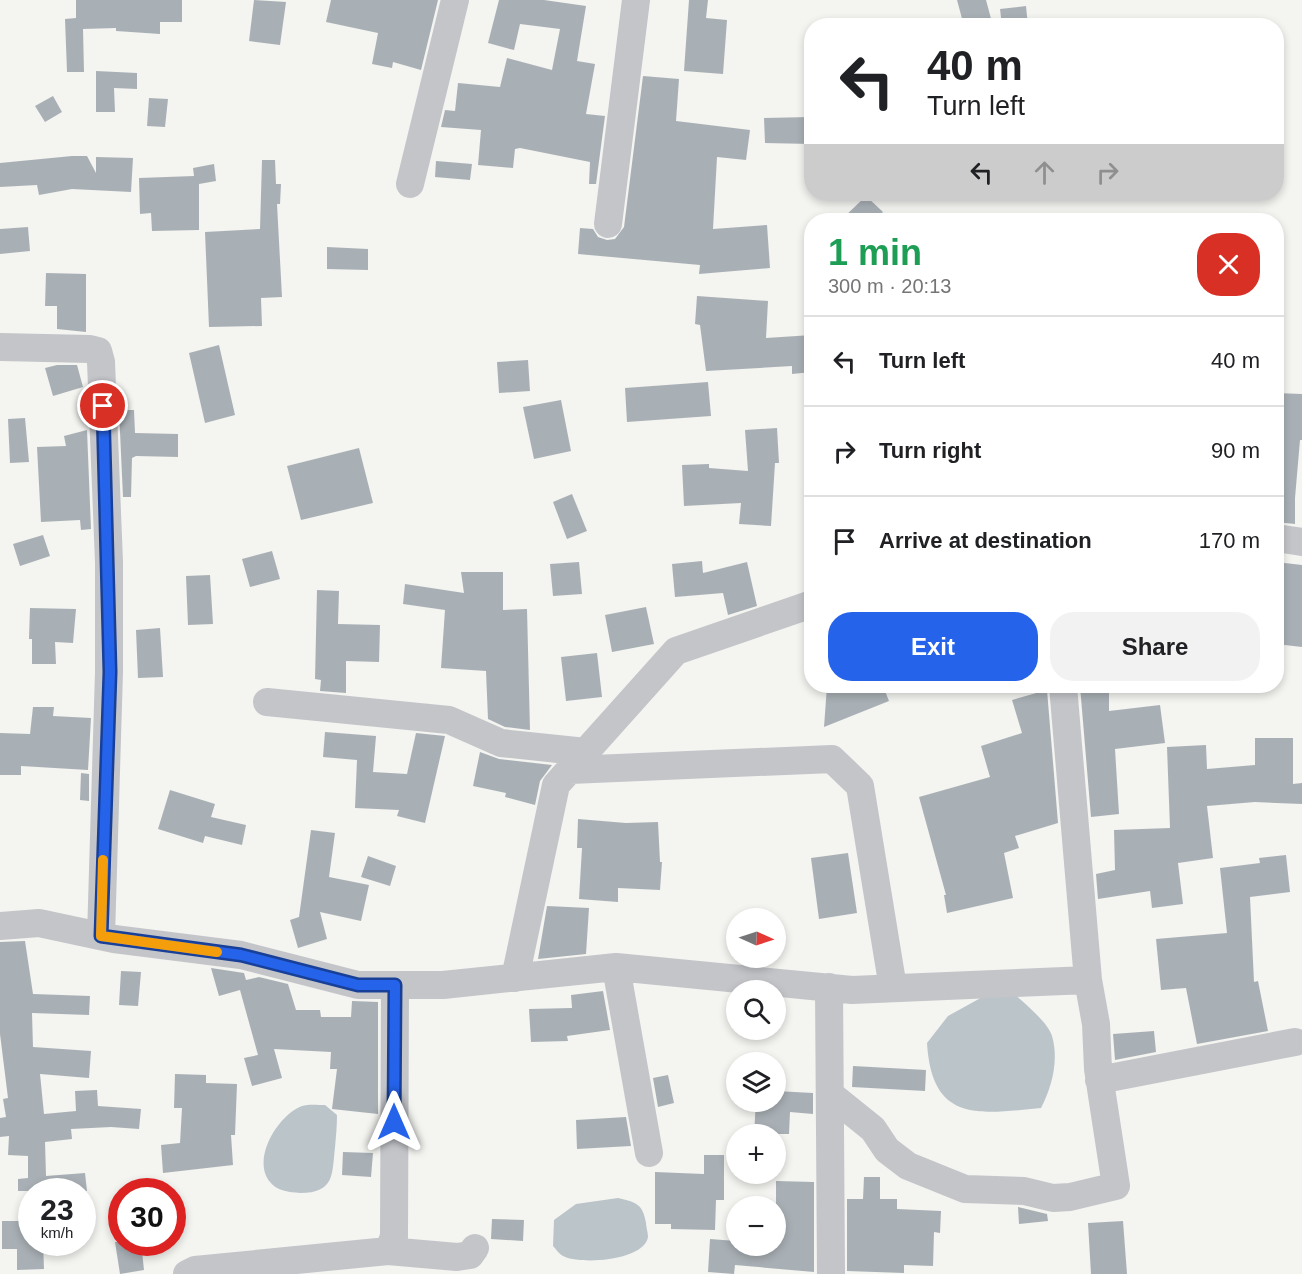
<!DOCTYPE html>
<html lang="en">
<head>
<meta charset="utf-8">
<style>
	body { margin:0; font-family:Helvetica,sans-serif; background:#f2f2f2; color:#202124; height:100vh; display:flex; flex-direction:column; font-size:22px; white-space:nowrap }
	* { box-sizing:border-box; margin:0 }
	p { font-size:20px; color:#757577 }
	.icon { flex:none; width:33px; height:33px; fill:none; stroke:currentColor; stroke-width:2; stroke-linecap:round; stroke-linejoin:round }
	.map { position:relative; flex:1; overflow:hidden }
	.drawer { position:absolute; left:804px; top:213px; width:480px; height:480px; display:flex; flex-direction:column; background:#fff; border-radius:24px; box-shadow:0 3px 9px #0003 }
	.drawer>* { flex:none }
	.hud { position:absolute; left:804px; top:18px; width:480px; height:183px; border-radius:24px; box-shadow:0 3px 9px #0003; background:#fff; color:#202124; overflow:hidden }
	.needle { width:39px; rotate:93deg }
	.controls { position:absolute; left:726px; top:908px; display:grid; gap:12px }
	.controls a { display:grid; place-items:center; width:60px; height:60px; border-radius:50%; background:#fff; box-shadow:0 3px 9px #0003; font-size:30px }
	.speed { position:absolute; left:18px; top:1178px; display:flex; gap:12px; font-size:30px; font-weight:700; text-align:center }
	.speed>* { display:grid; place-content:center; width:78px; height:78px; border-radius:50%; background:#fff; box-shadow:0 3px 9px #0003; line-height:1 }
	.speed small { font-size:15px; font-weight:400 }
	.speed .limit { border:9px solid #d22; background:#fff; color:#111 }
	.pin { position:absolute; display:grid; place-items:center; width:51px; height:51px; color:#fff; margin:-26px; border:3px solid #fff; border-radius:50%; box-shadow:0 2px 6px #0007 }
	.me { position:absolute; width:66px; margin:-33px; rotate:0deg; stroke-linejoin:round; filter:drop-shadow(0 0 4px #0008) }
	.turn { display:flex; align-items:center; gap:21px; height:126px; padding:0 24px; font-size:27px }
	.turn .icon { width:78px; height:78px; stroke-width:2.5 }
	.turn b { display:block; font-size:42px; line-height:51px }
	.lanes { display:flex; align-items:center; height:57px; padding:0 24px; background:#0003; justify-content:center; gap:30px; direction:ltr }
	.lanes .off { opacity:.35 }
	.round { display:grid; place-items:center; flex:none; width:63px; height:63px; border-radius:24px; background:#f2f2f2 }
	.head { display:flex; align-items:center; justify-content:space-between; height:102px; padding:0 24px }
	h1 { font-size:36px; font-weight:600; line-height:45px; color:#1e9e55 }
	.action { display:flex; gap:12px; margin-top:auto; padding:12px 24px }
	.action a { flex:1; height:69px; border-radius:24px; background:#2563eb; color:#fff; font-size:24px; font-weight:600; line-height:69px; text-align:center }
	.action a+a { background:#f2f2f2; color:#202124 }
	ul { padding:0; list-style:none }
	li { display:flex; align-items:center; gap:18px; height:90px; padding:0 24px; border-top:2px solid #e0e0e0 }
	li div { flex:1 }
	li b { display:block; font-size:22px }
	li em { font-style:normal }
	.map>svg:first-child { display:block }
	.water { fill:#bbc4c9 }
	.building { fill:#a9b0b5 }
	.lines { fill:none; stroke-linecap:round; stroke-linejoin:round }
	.minor { stroke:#c3c5c9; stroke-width:28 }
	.route-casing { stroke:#184099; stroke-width:15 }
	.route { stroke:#2563eb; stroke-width:10 }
	.slow { stroke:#f59e0b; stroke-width:10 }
</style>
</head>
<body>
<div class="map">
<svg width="1302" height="1274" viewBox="0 0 1302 1274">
	<rect width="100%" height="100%" fill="#f4f4f1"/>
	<!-- water -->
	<path class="water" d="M 1011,991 C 1022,1001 1048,1022 1052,1036 C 1059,1060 1052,1087 1041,1108 C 978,1114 932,1123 927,1043 L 948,1016 L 986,995 Z
		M 325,1105 L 337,1115 C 337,1126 336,1136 335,1147 C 332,1174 335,1193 300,1193 C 289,1192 277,1191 270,1182 C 251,1159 278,1115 302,1106 C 308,1104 318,1105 325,1105 Z
		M 618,1198 C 636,1202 643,1204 646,1223 C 646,1226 648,1233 648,1237 C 644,1261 580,1265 563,1256 C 559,1254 556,1249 553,1246 L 554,1220 L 576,1204 Z"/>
	<!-- building -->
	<path class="building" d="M 76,0 L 182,0 L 182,22 L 160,22 L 160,34 L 116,31 L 116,28 L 83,29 L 84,72 L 67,72 L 65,19 L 76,18 Z
		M 254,0 L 286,2 L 280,45 L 249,41 Z
		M 331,0 L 438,0 L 421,70 L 393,62 L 392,68 L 372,64 L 378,33 L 326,22 Z
		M 499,0 L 544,0 L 586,6 L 577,61 L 595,64 L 586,114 L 605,116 L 596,184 L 589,184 L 590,162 L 520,148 L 515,149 L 513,168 L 478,165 L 481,130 L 441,127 L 445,110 L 455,111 L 458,83 L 500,87 L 507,58 L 552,70 L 560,29 L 520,24 L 514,50 L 488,43 Z
		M 689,0 L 708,0 L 706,18 L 727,20 L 723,74 L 684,71 Z
		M 957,0 L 986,0 L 993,26 L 964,26 Z
		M 1026,6 L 1028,26 L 1002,26 L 1000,9 Z
		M 96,71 L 137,73 L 137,89 L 114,88 L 115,112 L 96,112 Z
		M 643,76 L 679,79 L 676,121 L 750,130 L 746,160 L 717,157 L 713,229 L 767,225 L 770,268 L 699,274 L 700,265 L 578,254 L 580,228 L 593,229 L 598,237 L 607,240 L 615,239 L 624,227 Z
		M 53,96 L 62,112 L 45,122 L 35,106 Z
		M 149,98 L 168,99 L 165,127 L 147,126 Z
		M 810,117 L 811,144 L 765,143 L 764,118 Z
		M 72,156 L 87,156 L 96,173 L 96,157 L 133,158 L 131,192 L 72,189 L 39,195 L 37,185 L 0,187 L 0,163 Z
		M 262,160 L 275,160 L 276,184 L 281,184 L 280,204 L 277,204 L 282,297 L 261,298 L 262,326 L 209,327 L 205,232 L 260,229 Z
		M 436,161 L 472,164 L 470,180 L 435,177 Z
		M 214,164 L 216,181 L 199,184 L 199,230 L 152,231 L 151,213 L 140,214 L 139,178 L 194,176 L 193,168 Z
		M 866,196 L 883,212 L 874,220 L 841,220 Z
		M 28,227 L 30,251 L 0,254 L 0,229 Z
		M 327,247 L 368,249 L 368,270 L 327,269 Z
		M 46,273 L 86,274 L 86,332 L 57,329 L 57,306 L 45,306 Z
		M 697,296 L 768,301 L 766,338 L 812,335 L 812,372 L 792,374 L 792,366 L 706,371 L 700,325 L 695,324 Z
		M 219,345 L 235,415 L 205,423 L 189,353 Z
		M 528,360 L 530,391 L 499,393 L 497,362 Z
		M 57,365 L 77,365 L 83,387 L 53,396 L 45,368 Z
		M 708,382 L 711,416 L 627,422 L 625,388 Z
		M 1276,393 L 1302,394 L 1302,440 L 1300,440 L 1295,498 L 1295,524 L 1276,522 Z
		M 561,400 L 571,451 L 534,459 L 523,407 Z
		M 119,410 L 134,410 L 135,433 L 178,434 L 178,457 L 136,456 L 132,458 L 131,497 L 123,497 Z
		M 25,418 L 29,462 L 10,463 L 8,419 Z
		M 777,428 L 779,463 L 775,463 L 771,526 L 739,524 L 741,503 L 684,506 L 682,465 L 709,464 L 709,468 L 748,471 L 745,430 Z
		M 87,430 L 91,529 L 81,530 L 80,520 L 41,522 L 37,447 L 66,446 L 64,436 Z
		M 359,448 L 373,503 L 301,520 L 287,466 Z
		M 572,494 L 587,531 L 567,539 L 553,502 Z
		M 43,535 L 50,556 L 20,566 L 13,544 Z
		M 272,551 L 280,579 L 250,587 L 242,559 Z
		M 702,561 L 703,573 L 747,562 L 757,606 L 728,615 L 723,593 L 675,597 L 672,564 Z
		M 579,562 L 582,594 L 553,596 L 550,564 Z
		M 1276,562 L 1302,565 L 1302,647 L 1276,644 Z
		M 461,572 L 503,572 L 503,610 L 527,609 L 530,730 L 505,727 L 488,719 L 486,671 L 441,668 L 445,610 L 403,604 L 405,584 L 464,593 Z
		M 210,575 L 213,624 L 188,625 L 186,576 Z
		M 317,590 L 339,591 L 338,624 L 380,625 L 379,662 L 346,661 L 346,693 L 320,691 L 321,680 L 315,679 Z
		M 646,607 L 654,644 L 612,652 L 605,615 Z
		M 30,608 L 76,609 L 73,643 L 55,642 L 56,664 L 32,664 L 32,639 L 29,639 Z
		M 160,628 L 163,677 L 138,678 L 136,630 Z
		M 597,653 L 602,697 L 566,701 L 561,657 Z
		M 827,686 L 883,686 L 889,701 L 824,727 Z
		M 1080,686 L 1109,686 L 1109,711 L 1160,705 L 1165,743 L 1115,749 L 1119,814 L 1091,817 Z
		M 1047,690 L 1058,823 L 1015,836 L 1019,848 L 1004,853 L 1013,898 L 947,913 L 944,895 L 946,895 L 919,797 L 990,777 L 981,746 L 1022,733 L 1012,700 Z
		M 33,707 L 54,707 L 53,716 L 91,718 L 88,770 L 21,766 L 21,775 L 0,775 L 0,733 L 30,734 Z
		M 325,732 L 376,736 L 373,772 L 407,774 L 416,733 L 445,736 L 425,823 L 397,816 L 399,810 L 355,808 L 357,760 L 323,757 Z
		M 1255,738 L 1293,738 L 1293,784 L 1302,783 L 1302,804 L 1255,802 L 1207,806 L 1213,858 L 1178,863 L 1183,904 L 1152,908 L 1150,891 L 1098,899 L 1096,874 L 1115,870 L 1114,830 L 1170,828 L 1167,747 L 1206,745 L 1207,769 L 1255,765 Z
		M 480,752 L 499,759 L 552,765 L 540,781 L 535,805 L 505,797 L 506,793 L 473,786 Z
		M 81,773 L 89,774 L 89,801 L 80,800 Z
		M 170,790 L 215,804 L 211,817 L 246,825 L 242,845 L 205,836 L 203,843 L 158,829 Z
		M 578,819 L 626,823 L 658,822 L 660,862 L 662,862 L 660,890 L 618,888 L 618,902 L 579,899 L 582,848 L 577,848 Z
		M 311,830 L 335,833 L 329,877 L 369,885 L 361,921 L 320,912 L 327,939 L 298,948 L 290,920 L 299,917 Z
		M 848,853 L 857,913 L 819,919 L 811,858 Z
		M 1286,855 L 1290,892 L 1250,897 L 1254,982 L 1258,981 L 1268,1031 L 1197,1044 L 1186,988 L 1161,990 L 1156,939 L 1227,933 L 1220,868 L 1260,863 L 1259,858 Z
		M 368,856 L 396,866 L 390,886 L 361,877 Z
		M 547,906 L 589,908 L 586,954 L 538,959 Z
		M 25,941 L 33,994 L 90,996 L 89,1015 L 32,1013 L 33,1047 L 91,1051 L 89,1078 L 40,1074 L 44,1114 L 76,1111 L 75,1091 L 97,1090 L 98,1106 L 141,1109 L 139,1129 L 111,1127 L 71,1129 L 72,1139 L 45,1142 L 46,1176 L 85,1173 L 87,1191 L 18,1191 L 18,1179 L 28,1178 L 28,1156 L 8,1155 L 9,1136 L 0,1137 L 0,1118 L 6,1117 L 3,1099 L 8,1098 L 0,1034 L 0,942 Z
		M 211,968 L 244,973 L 246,980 L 259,977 L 288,984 L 296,1010 L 320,1010 L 321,1017 L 351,1017 L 352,1001 L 378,1002 L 378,1114 L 332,1109 L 337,1069 L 330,1069 L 331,1052 L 274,1049 L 282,1078 L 252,1086 L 244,1058 L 258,1055 L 240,990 L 219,996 Z
		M 121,971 L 141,972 L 138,1006 L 119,1005 Z
		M 603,991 L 610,1030 L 567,1036 L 568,1041 L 531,1042 L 529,1009 L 572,1008 L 571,995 Z
		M 1154,1031 L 1156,1052 L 1115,1060 L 1113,1034 Z
		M 853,1066 L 926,1070 L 925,1091 L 852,1087 Z
		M 175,1074 L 206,1075 L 206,1083 L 237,1084 L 235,1135 L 231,1135 L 233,1165 L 163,1173 L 161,1145 L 180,1143 L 182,1108 L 174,1108 Z
		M 668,1075 L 674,1103 L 658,1107 L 653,1078 Z
		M 776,1091 L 813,1093 L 813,1114 L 790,1112 L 789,1134 L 754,1134 L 756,1101 L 776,1101 Z
		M 626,1117 L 631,1146 L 577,1149 L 576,1120 Z
		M 343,1152 L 373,1153 L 371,1177 L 342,1175 Z
		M 704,1155 L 724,1155 L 724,1200 L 716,1200 L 715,1230 L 671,1229 L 671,1224 L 655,1224 L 655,1172 L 704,1174 Z
		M 864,1177 L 880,1177 L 880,1199 L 897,1199 L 897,1209 L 941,1211 L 940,1233 L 934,1232 L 933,1266 L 904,1265 L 904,1273 L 847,1271 L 847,1199 L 863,1199 Z
		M 776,1181 L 814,1182 L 814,1272 L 735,1265 L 734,1274 L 708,1272 L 710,1239 L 736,1241 L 736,1245 L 776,1245 Z
		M 1018,1207 L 1047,1214 L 1048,1221 L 1019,1224 Z
		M 492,1219 L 524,1220 L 523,1241 L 491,1239 Z
		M 2,1221 L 32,1221 L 32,1242 L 43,1242 L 44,1269 L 17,1270 L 17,1249 L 2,1249 Z
		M 1123,1221 L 1127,1274 L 1091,1274 L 1088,1223 Z
		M 115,1242 L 141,1242 L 144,1270 L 120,1274 Z"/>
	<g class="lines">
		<!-- minor -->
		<path class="minor" d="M 410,184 L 455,0
			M 608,224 L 636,0
			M 0,347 L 90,349 L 98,351 L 101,362 L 109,562 L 109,672 L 101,936
			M 1276,538 L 1302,542
			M 267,702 L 449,720 L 501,743 L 586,752
			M 570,770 L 832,759 L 860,786 L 893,988
			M 0,926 L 39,923 L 114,939 L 241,955 L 358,985 L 443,985 L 616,967 L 852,990 L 1088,980
			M 616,967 L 649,1153
			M 515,978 L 556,785 L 676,651 L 812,604
			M 829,987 L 831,1274
			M 1099,1080 L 1295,1042
			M 832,1096 L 873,1129 L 887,1150 L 908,1166 L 965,1189 L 1024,1191 L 1053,1198 L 1070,1197 L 1116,1186 L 1098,1069 L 1096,1024 L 1088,980 L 1063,686
			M 388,1251 L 457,1257 L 470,1255 L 475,1248
			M 187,1274 L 195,1270 L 388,1251 L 394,1237 L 395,985"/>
	</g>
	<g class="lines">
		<!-- route casing -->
		<g class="route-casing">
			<path id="route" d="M 103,406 L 110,672 L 101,936 L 241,955 L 358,985 L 395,985 L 394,1122"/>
		</g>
		<!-- route -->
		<use href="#route" class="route"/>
		<!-- slow -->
		<path class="slow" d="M 103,860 L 101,936 L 217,952"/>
	</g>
</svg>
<div class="controls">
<a><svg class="needle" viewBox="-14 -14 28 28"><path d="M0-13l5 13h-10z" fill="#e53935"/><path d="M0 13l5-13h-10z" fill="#757577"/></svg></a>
<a><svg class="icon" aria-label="search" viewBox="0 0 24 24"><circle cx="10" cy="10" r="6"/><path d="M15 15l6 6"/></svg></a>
<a><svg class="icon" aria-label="layers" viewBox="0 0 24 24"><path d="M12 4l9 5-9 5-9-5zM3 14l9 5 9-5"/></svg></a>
<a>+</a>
<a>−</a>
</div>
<div class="speed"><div>23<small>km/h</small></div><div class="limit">30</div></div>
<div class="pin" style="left:103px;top:406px;background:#d93025"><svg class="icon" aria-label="arrive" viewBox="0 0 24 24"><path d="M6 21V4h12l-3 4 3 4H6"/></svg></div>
<svg class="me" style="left:394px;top:1122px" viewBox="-20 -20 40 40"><path d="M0-17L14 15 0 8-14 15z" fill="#2563eb" stroke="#fff" stroke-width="4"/></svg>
<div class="hud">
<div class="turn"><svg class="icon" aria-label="left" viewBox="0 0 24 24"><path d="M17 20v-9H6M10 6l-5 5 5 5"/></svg><div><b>40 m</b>Turn left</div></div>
<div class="lanes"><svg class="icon" aria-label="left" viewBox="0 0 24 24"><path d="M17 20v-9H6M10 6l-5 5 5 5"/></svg><svg class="icon off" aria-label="ahead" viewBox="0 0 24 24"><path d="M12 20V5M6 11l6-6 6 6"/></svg><svg class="icon off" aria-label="right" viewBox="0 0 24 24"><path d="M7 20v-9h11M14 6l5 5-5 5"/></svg></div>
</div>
<section class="drawer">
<div class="head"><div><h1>1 min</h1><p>300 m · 20:13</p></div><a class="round" style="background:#d93025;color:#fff"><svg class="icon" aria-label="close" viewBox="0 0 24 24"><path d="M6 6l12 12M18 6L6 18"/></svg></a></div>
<ul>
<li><svg class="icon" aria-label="left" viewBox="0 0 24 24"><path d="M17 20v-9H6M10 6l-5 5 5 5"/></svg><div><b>Turn left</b></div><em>40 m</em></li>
<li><svg class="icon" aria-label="right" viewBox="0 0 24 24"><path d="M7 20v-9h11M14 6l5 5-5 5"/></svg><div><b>Turn right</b></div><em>90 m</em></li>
<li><svg class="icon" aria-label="arrive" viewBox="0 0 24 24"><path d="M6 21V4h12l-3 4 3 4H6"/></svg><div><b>Arrive at destination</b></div><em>170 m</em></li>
</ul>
<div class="action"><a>Exit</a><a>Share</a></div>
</section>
</div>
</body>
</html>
